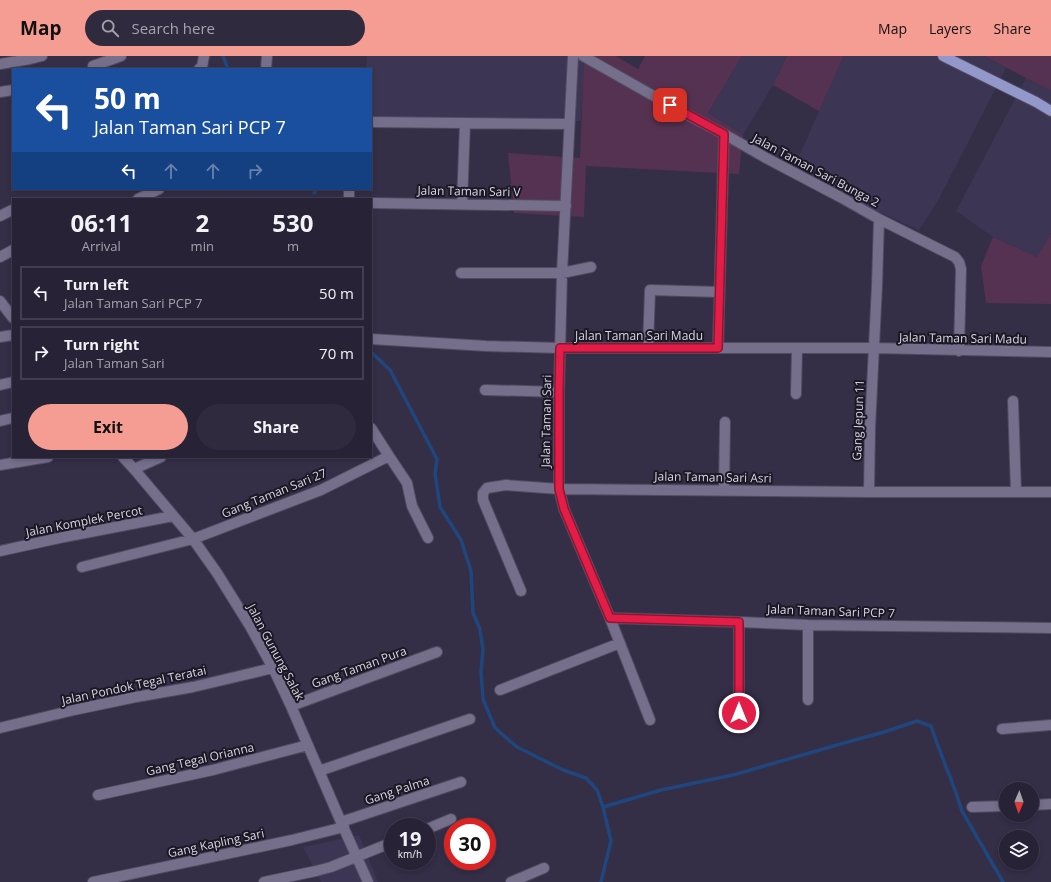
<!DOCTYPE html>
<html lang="en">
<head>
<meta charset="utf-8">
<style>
	body { margin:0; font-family:"Open Sans",sans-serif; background:#2f2a3d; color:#f1f3f6; height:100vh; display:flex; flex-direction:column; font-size:15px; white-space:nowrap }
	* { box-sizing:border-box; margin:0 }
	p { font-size:13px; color:#a4a4ad }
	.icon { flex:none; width:22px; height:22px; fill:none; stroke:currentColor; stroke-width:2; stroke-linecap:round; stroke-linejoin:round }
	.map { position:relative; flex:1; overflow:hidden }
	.details { position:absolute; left:12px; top:142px; width:360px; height:260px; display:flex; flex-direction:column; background:#272235; border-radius:0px; box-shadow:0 2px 6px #0003,0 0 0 1px #433f50 }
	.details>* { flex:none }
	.hud { position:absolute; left:12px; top:12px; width:360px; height:122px; border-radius:0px; box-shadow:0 2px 6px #0003,0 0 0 1px #433f50; background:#1a4fa0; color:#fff; overflow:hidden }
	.needle { width:26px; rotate:182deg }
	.tools { position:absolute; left:999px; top:726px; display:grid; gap:8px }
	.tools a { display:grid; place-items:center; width:40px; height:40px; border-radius:50%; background:#272235; box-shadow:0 2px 6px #0003,0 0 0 1px #433f50; font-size:20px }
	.speed { position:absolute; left:384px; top:762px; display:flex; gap:8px; font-size:20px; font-weight:700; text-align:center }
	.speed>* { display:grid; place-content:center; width:52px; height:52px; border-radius:50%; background:#272235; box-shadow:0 2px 6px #0003,0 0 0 1px #433f50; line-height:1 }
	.speed small { font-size:10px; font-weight:400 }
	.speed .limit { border:6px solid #d22; background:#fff; color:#111 }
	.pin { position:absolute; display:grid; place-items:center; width:34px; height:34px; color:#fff; margin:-17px; border-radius:8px; box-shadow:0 2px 6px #0006 }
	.me { position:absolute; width:44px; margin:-22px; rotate:0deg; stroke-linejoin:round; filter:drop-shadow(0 0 3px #0008) }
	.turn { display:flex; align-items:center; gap:14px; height:84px; padding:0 16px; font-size:18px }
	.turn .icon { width:52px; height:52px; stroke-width:2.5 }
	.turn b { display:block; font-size:28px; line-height:34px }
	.lanes { display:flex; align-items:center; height:38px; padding:0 16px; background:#0003; justify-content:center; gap:20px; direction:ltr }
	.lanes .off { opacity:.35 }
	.eta { display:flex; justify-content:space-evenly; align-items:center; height:68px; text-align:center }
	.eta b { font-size:24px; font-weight:700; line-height:28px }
	.primary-button { display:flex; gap:8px; margin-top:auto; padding:8px 16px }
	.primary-button a { flex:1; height:46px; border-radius:24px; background:#f59c93; color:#111; font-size:16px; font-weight:700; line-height:46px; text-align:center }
	.primary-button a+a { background:#2f2a3d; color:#f1f3f6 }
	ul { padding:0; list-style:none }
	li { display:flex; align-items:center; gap:12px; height:54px; margin:0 8px 6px; padding:0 8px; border:2px solid #433f50; border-radius:0px }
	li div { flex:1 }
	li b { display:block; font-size:15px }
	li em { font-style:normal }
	header { display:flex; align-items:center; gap:24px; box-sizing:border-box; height:56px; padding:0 20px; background:#f59c93; color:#111 }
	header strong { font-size:19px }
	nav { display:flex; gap:22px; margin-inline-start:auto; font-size:14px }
	.search { width:280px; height:36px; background:#2f2a3d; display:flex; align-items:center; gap:10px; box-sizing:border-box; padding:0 14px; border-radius:22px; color:#a4a4ad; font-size:15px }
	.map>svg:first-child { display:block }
	.built { fill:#3c3554 }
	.green { fill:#563252 }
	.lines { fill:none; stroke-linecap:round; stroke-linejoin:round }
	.stream { stroke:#1f477d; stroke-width:3.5 }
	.minor-casing { stroke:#504b61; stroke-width:12 }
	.major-casing { stroke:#504b61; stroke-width:12 }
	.minor { stroke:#756f8c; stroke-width:10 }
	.major { stroke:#9398cb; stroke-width:10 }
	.route-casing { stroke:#92132f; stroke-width:10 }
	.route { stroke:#e11d48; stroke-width:7 }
	.labels { text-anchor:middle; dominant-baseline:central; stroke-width:4; stroke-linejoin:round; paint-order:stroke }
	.street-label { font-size:12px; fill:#d7d5e5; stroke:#1b1824 }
</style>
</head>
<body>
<header>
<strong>Map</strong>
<div class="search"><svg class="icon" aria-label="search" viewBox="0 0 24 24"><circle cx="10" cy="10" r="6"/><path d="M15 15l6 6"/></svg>Search here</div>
<nav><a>Map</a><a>Layers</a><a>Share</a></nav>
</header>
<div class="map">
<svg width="1051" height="826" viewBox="0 0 1051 826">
	<rect width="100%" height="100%" fill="#342e47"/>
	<!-- built -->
	<path class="built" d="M 367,0 L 584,0 L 581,65 L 371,69 L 371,13 L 366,13 Z
		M 742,0 L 787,0 L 773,29 L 743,79 L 708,57 Z
		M 844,0 L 984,0 L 1006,12 L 939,143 L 919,174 L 824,131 L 808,125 L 796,112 L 795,109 L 819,55 Z
		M 1026,22 L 1051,35 L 1051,177 L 1037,201 L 993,181 L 956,155 Z
		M 359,779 L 378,826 L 321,826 L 303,791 Z"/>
	<!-- green -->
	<path class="green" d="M 584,0 L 616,0 L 638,13 L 645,0 L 742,0 L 708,57 L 743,79 L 739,118 L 586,110 L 584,161 L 514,157 L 508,97 L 580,102 Z
		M 787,0 L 844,0 L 819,55 L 773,29 Z
		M 984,0 L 1051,0 L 1051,35 Z
		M 1051,177 L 1051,248 L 986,247 L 981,210 L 993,181 L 1037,201 Z"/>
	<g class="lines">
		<!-- stream -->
		<path class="stream" d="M 223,0 L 228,13
			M 314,137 L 317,133
			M 371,296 L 390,314 L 437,403 L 435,418 L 440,451 L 461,484 L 471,515 L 473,557 L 480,573 L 483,594 L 481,615 L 483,643 L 495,672 L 517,691 L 563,714 L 586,722 L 597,734 L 603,751 L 611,785 L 601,826
			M 603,751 L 661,734 L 733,719 L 837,689 L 884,676 L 917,665 L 931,670 L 938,690 L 955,734 L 962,755 L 1003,826"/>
		<!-- minor casing -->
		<g class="minor-casing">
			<path id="minor" d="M 573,0 L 562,217 L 559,336 L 559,433 L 564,453 L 610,562 L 650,664
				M 583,0 L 682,56 L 724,78 L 766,102 L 842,142 L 879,163 L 955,201 L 959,206 L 961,213 L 959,295
				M 0,8 L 30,3 L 42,0
				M 93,10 L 121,0
				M 199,13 L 202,11 L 204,0
				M 266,13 L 267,0
				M 0,36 L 13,34
				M 371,66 L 569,68
				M 138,143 L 159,133
				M 349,143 L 349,133
				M 371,147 L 566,150
				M 462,148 L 465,67
				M 0,160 L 12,154
				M 0,201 L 13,194
				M 461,217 L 562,217 L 591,211
				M 0,245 L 13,262
				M 0,281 L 13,279
				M 371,283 L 486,290 L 560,292 L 874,292 L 1051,296
				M 648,292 L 650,234 L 719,236
				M 718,292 L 724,78
				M 0,329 L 13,326
				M 485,334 L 559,336
				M 796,338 L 797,293
				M 1013,345 L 1016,436
				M 0,365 L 13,362
				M 371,372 L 389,400
				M 123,401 L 134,413 L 193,483 L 217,517 L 250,570 L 273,612 L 291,650 L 341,766 L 368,826
				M 0,409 L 48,401
				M 134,413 L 161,401
				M 724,434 L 725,366
				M 869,436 L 870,372 L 877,229 L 879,163
				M 0,495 L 64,481 L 173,460
				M 82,511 L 193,483 L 321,434 L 389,400 L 407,427 L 412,450 L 428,482
				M 521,535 L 483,444 L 483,437 L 487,432 L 506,429 L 559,433 L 869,436 L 1051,436
				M 610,562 L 739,566 L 808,569 L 1051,572
				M 500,634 L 620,587
				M 808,644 L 808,569
				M 291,650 L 437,596
				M 739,657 L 739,566
				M 0,672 L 74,654 L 136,641 L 193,631 L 273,612
				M 1002,673 L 1051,669
				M 319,715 L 470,663
				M 98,739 L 213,714 L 308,689
				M 1032,749 L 1051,748
				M 972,751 L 1006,750
				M 341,766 L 461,726
				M 427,773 L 451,763
				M 93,826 L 292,784 L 344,771
				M 264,826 L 316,815 L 331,811 L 393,786
				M 511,826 L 544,812"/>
		</g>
		<!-- major casing -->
		<g class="major-casing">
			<path id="major" d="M 943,0 L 1036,46 L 1051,55"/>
		</g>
		<!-- minor -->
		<use href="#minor" class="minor"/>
		<!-- major -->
		<use href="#major" class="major"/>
	</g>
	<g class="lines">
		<!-- route casing -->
		<g class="route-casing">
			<path id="route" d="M 670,49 L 724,78 L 718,292 L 560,292 L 559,336 L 559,433 L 564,453 L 610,562 L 739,566 L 739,657"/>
		</g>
		<!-- route -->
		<use href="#route" class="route"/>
	</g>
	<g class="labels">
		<!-- street labels -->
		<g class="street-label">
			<text transform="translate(816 114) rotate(28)">Jalan Taman Sari Bunga 2</text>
			<text transform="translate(469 135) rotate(1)">Jalan Taman Sari V</text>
			<text x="639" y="279">Jalan Taman Sari Madu</text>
			<text transform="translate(963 282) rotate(1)">Jalan Taman Sari Madu</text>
			<text transform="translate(858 364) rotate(-88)">Gang Jepun 11</text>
			<text transform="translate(546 365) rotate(-89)">Jalan Taman Sari</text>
			<text transform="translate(713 421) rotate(1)">Jalan Taman Sari Asri</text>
			<text transform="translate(274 437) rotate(-22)">Gang Taman Sari 27</text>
			<text transform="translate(84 465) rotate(-11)">Jalan Komplek Percot</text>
			<text transform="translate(831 555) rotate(2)">Jalan Taman Sari PCP 7</text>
			<text transform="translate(276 596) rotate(62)">Jalan Gunung Salak</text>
			<text transform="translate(359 611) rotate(-20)">Gang Taman Pura</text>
			<text transform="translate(134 629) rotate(-12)">Jalan Pondok Tegal Teratai</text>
			<text transform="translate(200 703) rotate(-13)">Gang Tegal Orianna</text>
			<text transform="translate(397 734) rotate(-18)">Gang Palma</text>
			<text transform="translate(216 787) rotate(-12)">Gang Kapling Sari</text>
		</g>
	</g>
</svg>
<div class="tools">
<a><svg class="needle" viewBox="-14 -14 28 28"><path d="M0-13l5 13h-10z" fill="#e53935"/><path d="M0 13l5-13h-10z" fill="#a4a4ad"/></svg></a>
<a><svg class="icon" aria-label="layers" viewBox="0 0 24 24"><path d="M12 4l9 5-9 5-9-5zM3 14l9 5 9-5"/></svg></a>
</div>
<div class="speed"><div>19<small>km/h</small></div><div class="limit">30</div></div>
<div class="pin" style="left:670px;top:49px;background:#d93025"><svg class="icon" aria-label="arrive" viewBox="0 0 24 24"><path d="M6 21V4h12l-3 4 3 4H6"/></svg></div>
<svg class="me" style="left:739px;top:657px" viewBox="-20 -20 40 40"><circle r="17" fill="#e11d48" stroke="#fff" stroke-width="3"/><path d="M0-11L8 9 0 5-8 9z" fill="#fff"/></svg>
<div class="hud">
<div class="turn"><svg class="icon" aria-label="left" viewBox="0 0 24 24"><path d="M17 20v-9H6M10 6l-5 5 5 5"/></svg><div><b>50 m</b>Jalan Taman Sari PCP 7</div></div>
<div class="lanes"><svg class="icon" aria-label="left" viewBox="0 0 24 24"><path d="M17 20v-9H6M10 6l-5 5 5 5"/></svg><svg class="icon off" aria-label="ahead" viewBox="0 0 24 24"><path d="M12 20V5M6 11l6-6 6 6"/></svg><svg class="icon off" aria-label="ahead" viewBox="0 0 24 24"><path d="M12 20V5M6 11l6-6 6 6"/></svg><svg class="icon off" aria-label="right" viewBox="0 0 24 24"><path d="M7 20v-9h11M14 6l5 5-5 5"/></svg></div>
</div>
<section class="details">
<div class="eta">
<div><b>06:11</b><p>Arrival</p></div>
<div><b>2</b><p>min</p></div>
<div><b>530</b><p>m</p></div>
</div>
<ul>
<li><svg class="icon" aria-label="left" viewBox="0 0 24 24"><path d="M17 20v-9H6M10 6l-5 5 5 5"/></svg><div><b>Turn left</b><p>Jalan Taman Sari PCP 7</p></div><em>50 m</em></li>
<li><svg class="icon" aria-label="right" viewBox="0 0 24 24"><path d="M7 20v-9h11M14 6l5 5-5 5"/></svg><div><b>Turn right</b><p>Jalan Taman Sari</p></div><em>70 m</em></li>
</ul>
<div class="primary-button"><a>Exit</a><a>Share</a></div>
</section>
</div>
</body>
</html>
